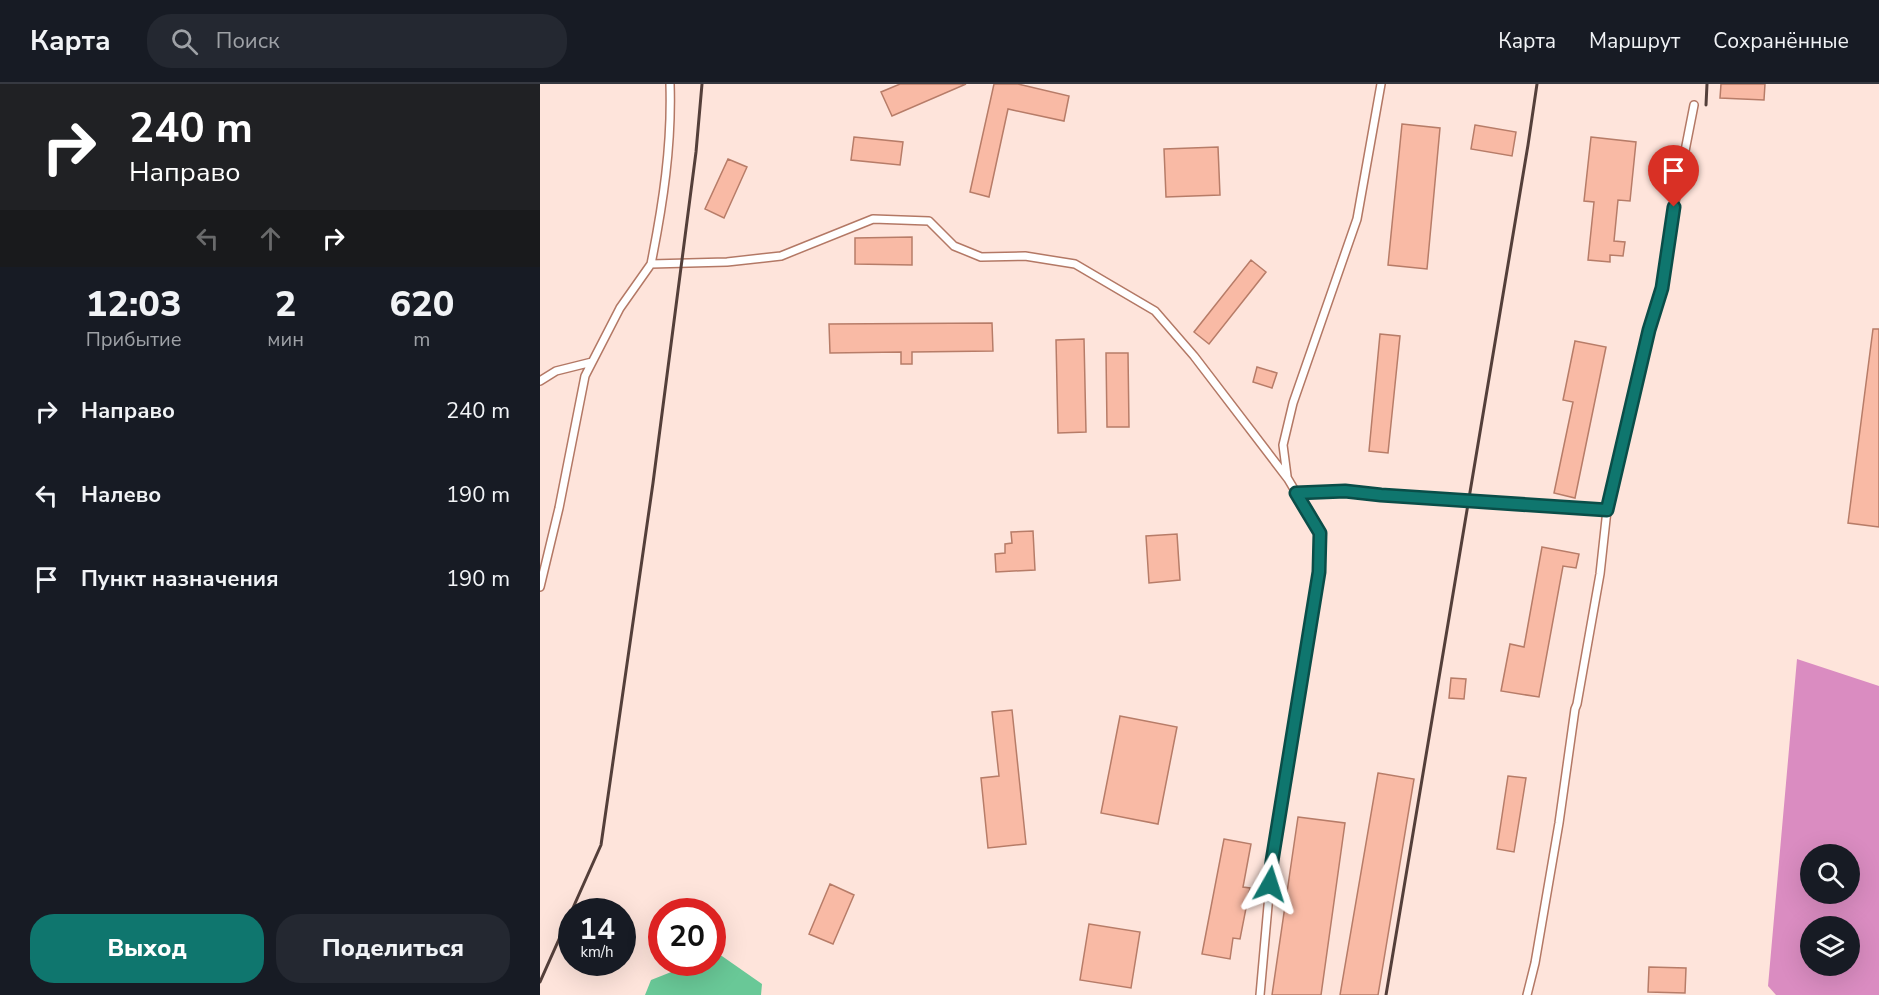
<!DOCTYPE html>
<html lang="ru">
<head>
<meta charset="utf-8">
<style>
	body { margin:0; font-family:"Nunito Sans",sans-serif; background:#242831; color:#f1f3f6; height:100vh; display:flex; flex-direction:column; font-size:22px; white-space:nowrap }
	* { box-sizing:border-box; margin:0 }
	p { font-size:20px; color:#9ea1a6 }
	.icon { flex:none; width:33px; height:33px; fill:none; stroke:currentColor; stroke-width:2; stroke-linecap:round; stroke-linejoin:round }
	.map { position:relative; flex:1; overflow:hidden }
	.details { display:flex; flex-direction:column; background:#171b24; width:540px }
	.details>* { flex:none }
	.banner { background:#202124; color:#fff; overflow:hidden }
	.controls { position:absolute; left:1260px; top:760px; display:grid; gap:12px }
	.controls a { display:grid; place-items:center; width:60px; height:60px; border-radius:50%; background:#171b24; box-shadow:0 6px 24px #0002; font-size:30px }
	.speed { position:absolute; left:18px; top:814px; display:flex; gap:12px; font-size:30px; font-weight:700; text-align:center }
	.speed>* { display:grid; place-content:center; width:78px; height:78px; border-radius:50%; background:#171b24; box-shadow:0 6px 24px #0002; line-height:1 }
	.speed small { font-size:15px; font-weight:400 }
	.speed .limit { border:9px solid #d22; background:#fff; color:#111 }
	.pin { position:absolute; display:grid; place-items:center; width:51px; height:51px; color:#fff; margin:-62px -26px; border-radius:50% 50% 50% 0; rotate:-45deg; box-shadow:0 0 6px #0007 }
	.pin .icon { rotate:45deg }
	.me { position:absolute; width:66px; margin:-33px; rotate:6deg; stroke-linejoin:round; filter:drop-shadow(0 0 4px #0008) }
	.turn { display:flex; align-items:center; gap:21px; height:126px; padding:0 30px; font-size:27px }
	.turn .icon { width:78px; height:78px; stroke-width:2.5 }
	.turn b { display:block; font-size:42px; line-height:51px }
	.lanes { display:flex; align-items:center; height:57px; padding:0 30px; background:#0003; justify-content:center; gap:30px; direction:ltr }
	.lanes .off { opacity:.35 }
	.eta { display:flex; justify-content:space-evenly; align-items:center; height:102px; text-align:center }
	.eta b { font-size:36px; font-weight:800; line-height:42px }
	.primary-button { display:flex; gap:12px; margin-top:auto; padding:12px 30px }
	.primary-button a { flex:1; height:69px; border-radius:24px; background:#0f766e; color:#fff; font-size:24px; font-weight:800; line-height:69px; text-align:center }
	.primary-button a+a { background:#242831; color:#f1f3f6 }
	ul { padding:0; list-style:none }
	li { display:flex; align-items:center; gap:18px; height:84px; padding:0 30px }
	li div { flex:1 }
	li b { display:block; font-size:22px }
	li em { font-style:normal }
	header { display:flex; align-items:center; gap:36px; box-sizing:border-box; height:84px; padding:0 30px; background:#171b24; border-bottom:2px solid #363941 }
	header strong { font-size:28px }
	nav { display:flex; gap:33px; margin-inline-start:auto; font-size:21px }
	.search { width:420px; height:54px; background:#242831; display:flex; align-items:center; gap:15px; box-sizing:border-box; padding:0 21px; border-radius:24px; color:#9ea1a6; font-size:22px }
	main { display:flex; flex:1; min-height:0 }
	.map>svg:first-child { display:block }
	.forest { fill:#da8cc1; fill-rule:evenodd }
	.water { fill:#69c897 }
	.building { fill:#f9baa5; stroke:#b77c68; stroke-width:1.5 }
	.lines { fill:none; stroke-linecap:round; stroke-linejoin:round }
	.lane-casing { stroke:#b37865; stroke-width:10 }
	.lane { stroke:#fff; stroke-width:7 }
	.rail { stroke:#543f3a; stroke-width:3 }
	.route-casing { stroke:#0a4d48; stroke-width:15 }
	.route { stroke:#0f766e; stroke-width:10 }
</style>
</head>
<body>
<header>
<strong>Карта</strong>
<div class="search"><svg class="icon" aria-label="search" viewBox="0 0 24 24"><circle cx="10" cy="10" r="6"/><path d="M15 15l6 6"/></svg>Поиск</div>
<nav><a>Карта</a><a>Маршрут</a><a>Сохранённые</a></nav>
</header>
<main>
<section class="details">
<div class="banner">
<div class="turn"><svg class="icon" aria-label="right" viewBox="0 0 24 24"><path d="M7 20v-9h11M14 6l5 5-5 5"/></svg><div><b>240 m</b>Направо</div></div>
<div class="lanes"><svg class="icon off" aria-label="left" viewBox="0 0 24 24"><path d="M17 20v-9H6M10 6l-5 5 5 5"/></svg><svg class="icon off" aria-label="ahead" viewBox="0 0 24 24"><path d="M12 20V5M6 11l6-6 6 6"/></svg><svg class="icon" aria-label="right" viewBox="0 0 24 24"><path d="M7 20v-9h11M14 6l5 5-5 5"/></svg></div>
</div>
<div class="eta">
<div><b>12:03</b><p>Прибытие</p></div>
<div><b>2</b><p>мин</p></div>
<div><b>620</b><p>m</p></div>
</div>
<ul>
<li><svg class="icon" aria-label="right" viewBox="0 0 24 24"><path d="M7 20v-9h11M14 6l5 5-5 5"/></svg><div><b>Направо</b></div><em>240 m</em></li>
<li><svg class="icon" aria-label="left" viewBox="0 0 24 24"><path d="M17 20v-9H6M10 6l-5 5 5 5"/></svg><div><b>Налево</b></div><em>190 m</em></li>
<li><svg class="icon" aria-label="arrive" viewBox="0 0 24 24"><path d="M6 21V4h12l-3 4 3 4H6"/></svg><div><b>Пункт назначения</b></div><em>190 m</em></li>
</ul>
<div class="primary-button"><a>Выход</a><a>Поделиться</a></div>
</section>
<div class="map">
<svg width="1339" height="911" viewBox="0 0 1339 911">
	<rect width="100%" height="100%" fill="#fee4db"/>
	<!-- forest -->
	<path class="forest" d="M 1257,575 L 1339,602 L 1339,911 L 1236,911 L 1228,902 ZM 1270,771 L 1310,771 L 1310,810 L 1270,810 ZM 1270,843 L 1310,843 L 1310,882 L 1270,882 Z"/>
	<!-- water -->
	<path class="water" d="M 179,870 L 222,900 L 221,911 L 105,911 L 111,896 L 154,879 L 172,879 L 173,872 Z"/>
	<!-- building -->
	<path class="building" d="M 360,0 L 426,0 L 352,32 L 341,8 Z
		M 454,0 L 478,0 L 529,12 L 524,37 L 468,25 L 449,113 L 430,108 Z
		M 1181,0 L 1225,0 L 1224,16 L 1180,14 Z
		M 862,40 L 900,44 L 887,185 L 848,181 Z
		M 935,41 L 976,48 L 972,72 L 931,65 Z
		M 314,53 L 363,58 L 360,81 L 311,76 Z
		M 1051,53 L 1096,58 L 1090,117 L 1078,116 L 1074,157 L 1085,158 L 1083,172 L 1070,171 L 1070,178 L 1048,176 L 1054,118 L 1044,117 Z
		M 678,63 L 680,111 L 626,113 L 624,65 Z
		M 188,75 L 207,83 L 184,134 L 165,125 Z
		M 372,153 L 372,181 L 315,180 L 315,154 Z
		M 711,176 L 726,188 L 669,260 L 654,248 Z
		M 452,239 L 453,267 L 372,268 L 372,280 L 361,280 L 361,268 L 290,269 L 289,240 Z
		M 1333,245 L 1339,245 L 1339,443 L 1308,439 Z
		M 840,250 L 860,252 L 848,369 L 829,367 Z
		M 544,255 L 546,348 L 518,349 L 516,256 Z
		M 1035,257 L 1066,263 L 1035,414 L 1014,409 L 1033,318 L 1023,316 Z
		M 566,269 L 588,269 L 589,343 L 567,343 Z
		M 717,283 L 737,289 L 732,304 L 713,298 Z
		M 493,447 L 495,486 L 456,488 L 455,470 L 465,469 L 465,460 L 472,459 L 471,448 Z
		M 637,450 L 640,496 L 609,499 L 606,452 Z
		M 1002,463 L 1039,470 L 1036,484 L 1023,482 L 999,613 L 961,607 L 970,560 L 984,563 Z
		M 911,594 L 926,595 L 924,615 L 909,614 Z
		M 472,626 L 486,760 L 448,764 L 441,694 L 459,692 L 452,628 Z
		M 580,632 L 637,643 L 618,740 L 561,729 Z
		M 838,689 L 874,695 L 838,911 L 800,911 Z
		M 968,692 L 986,694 L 974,768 L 957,765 Z
		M 758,733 L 805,739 L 781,911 L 732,911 Z
		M 684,755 L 711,760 L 703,803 L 710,804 L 700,855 L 693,854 L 690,875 L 662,870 Z
		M 290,800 L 314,811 L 293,860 L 269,850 Z
		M 549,840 L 600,848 L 591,904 L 540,896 Z
		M 1109,883 L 1146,884 L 1145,909 L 1108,908 Z"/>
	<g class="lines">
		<!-- lane casing -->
		<g class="lane-casing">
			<path id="lane" d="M 111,180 C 123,120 132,61 130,0
				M 0,297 L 16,287 L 52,278
				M 747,392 L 743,361 L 753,319 L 817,135 L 841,0
				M 756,409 L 805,407 L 1067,426
				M 0,503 L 19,424 L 45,292 L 80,224 L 111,180 L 187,178 L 241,172 L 333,135 L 389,137 L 414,162 L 441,173 L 485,172 L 535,180 L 615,227 L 654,272 L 748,395 L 780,449 L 779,488 L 732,777 L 720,911
				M 987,911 L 995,879 L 1019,739 L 1035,625 L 1037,620 L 1060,490 L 1067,426 L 1109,246 L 1122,204 L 1134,123 L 1154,21"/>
		</g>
		<!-- lane -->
		<use href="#lane" class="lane"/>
		<!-- rail -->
		<path class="rail" d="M 1166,21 L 1167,0
			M 0,898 L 61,761 L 113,399 L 156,68 L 162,0
			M 846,911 L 988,61 L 997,0"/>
	</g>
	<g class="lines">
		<!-- route casing -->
		<g class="route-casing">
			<path id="route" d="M 730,800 L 732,777 L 779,488 L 780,449 L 756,409 L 805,407 L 841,411 L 1067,426 L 1109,246 L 1122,204 L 1134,123"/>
		</g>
		<!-- route -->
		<use href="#route" class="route"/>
	</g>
</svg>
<div class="controls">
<a><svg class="icon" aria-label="search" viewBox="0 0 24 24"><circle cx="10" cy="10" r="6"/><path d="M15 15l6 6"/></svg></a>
<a><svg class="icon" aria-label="layers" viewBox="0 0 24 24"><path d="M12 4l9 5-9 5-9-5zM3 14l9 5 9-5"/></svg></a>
</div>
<div class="speed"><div>14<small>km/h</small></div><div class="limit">20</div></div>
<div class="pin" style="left:1134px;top:123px;background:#d93025"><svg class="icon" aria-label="arrive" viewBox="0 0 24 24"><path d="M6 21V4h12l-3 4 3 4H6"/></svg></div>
<svg class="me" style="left:730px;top:800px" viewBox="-20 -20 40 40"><path d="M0-17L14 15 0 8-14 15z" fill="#0f766e" stroke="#fff" stroke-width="4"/></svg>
</div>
</main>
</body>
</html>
